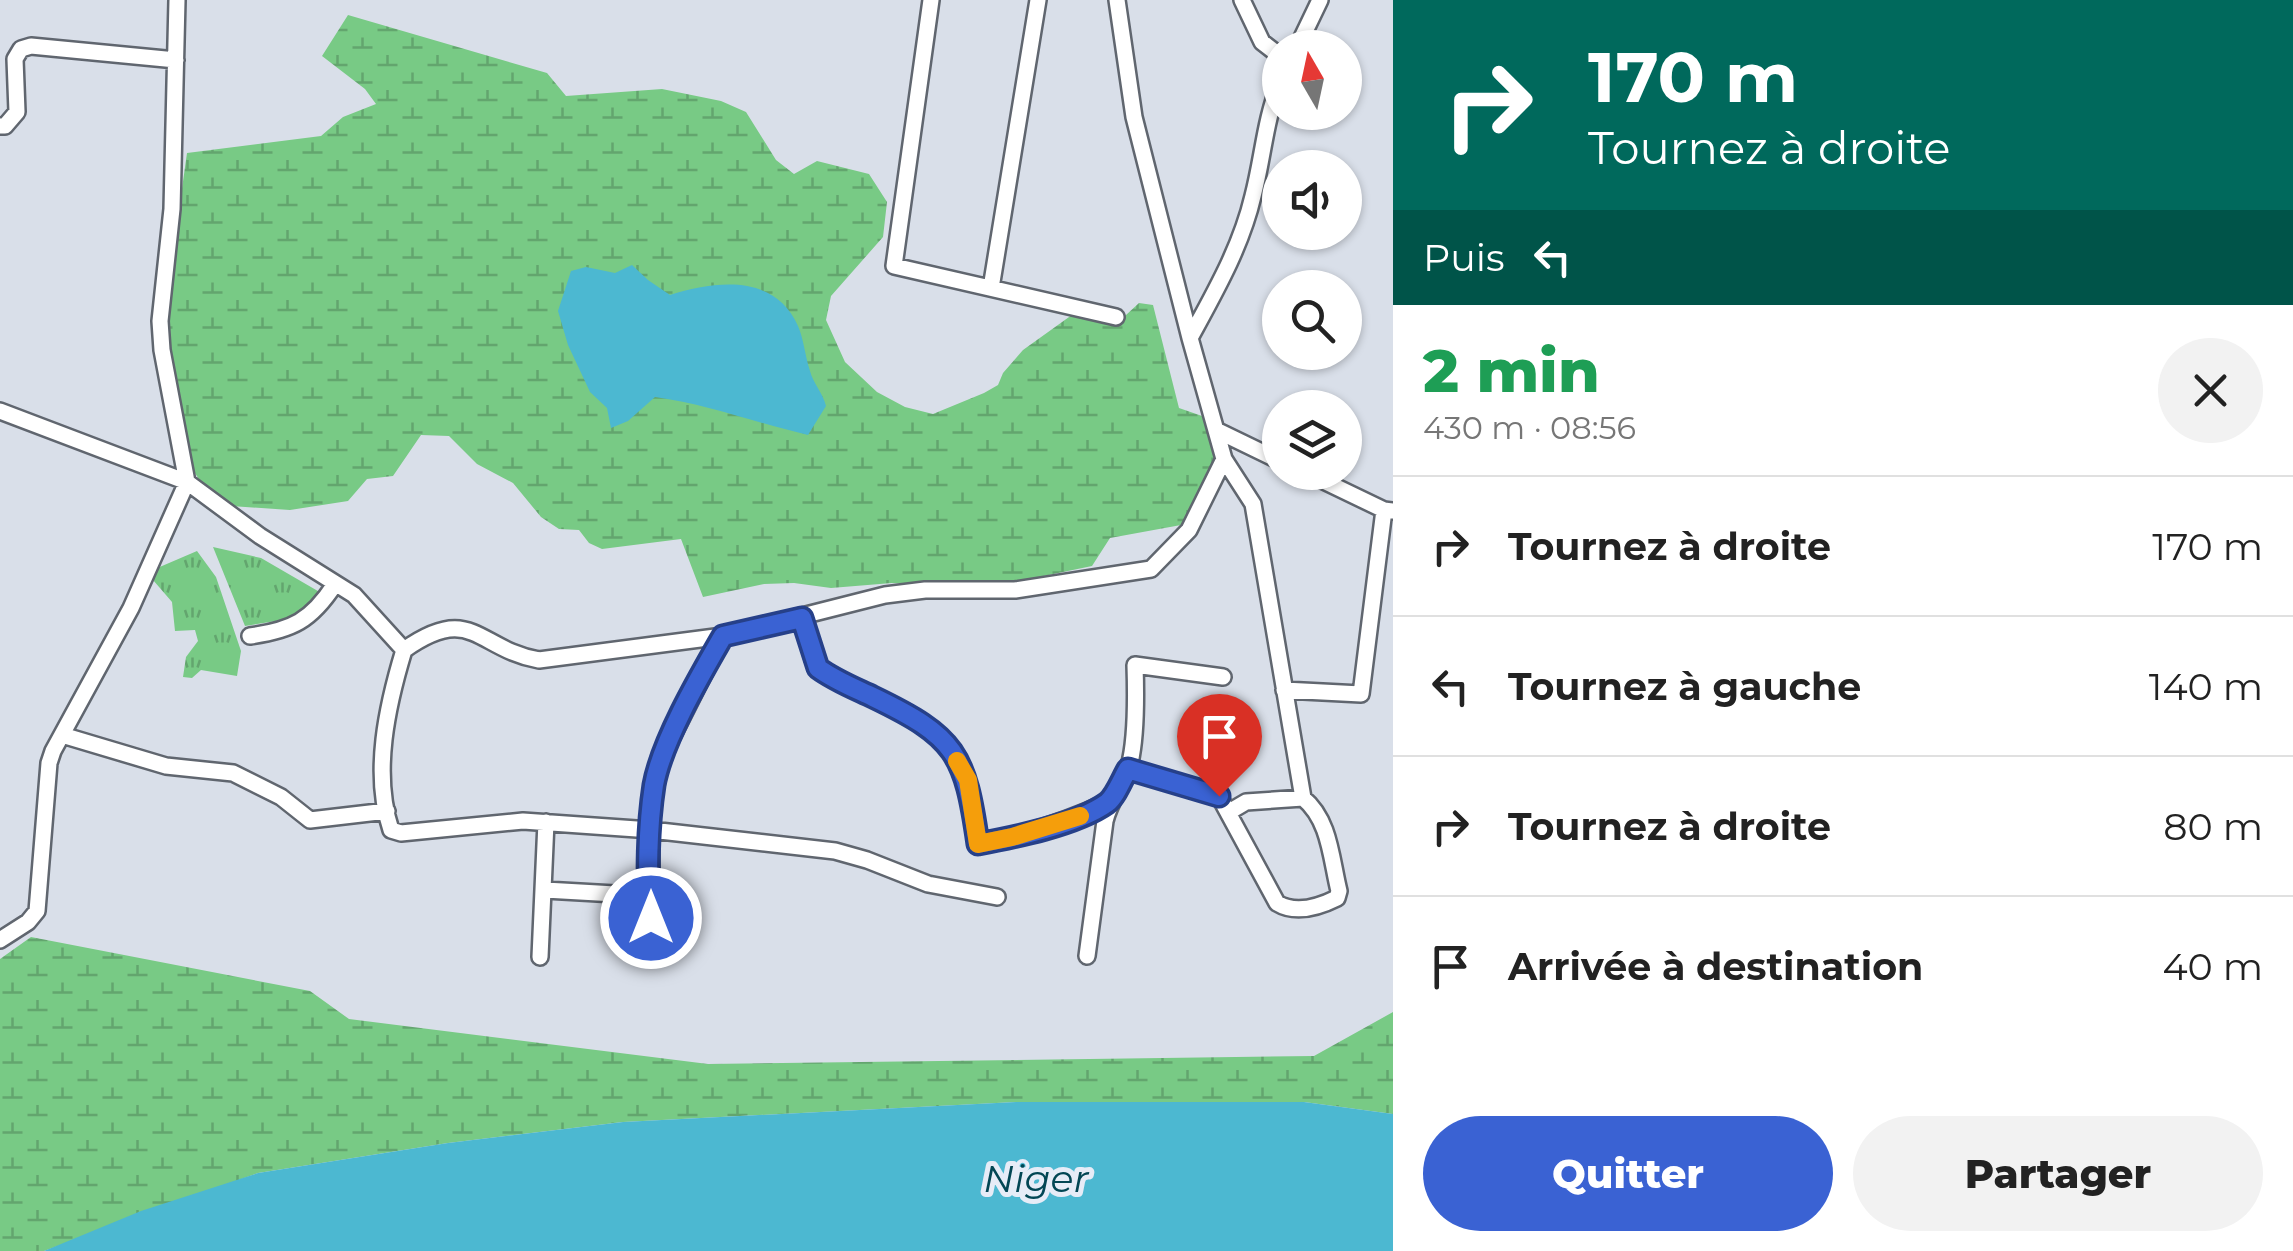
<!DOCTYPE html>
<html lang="fr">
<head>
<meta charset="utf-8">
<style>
	body { margin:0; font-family:Montserrat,sans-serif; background:#f2f2f2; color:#222; height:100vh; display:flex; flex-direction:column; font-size:38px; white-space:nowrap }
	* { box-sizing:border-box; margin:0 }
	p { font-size:32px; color:#767676 }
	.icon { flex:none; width:55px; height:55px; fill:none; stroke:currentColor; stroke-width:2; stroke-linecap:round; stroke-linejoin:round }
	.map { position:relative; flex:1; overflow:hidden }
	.sheet { display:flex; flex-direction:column; background:#fff; width:900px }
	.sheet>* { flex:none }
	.guide { background:#00695c; color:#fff; overflow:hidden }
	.needle { width:65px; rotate:351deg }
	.controls { position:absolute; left:1262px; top:30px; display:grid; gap:20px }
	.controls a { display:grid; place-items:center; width:100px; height:100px; border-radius:50%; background:#fff; box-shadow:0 2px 8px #0004; font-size:50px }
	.pin { position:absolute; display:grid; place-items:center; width:85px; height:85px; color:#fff; margin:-102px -42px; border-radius:50% 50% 50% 0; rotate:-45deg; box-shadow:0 0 10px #0007 }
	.pin .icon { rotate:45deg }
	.me { position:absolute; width:110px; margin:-55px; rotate:0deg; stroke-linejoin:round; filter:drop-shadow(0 0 8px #0008) }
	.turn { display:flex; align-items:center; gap:35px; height:210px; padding:0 30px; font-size:45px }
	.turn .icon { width:130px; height:130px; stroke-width:2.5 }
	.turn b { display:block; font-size:70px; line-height:85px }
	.then { display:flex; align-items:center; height:95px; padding:0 30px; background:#0003; gap:20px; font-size:38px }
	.round { display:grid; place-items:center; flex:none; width:105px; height:105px; border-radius:52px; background:#f2f2f2 }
	.overview { display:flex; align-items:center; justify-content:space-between; height:170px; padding:0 30px }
	h1 { font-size:60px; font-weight:800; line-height:75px; color:#1e9e55 }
	.button { display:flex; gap:20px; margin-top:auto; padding:20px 30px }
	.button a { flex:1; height:115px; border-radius:60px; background:#3a62d3; color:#fff; font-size:40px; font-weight:800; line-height:115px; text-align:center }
	.button a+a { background:#f2f2f2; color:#222 }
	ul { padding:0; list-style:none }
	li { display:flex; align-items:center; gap:30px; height:140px; padding:0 30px; border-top:2px solid #e0e0e0 }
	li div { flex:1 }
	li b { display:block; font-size:38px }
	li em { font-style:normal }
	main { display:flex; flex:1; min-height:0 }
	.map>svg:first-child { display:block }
	.grass { fill:url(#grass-tufts) }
	.wetland { fill:url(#wetland-marsh) }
	.water { fill:#4cb8d1 }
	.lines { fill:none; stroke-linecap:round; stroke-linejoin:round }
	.street-casing { stroke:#60666f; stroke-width:20 }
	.street { stroke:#fff; stroke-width:15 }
	.route-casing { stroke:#264089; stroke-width:25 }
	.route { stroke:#3a62d3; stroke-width:18 }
	.slow { stroke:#f59e0b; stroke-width:18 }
	.labels { text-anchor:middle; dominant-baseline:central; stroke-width:10; stroke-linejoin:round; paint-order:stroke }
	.water-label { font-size:38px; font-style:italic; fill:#024654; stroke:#e6ecf7 }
</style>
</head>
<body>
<main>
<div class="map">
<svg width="1393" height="1251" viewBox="0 0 1393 1251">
	<defs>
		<pattern id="grass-tufts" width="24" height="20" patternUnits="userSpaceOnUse" patternTransform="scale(2.5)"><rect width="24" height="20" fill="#78ca85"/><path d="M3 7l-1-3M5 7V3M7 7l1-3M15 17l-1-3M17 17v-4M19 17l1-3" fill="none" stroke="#63a56e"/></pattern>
		<pattern id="wetland-marsh" width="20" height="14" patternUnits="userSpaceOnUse" patternTransform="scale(2.5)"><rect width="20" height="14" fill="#78ca85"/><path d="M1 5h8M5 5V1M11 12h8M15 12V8" fill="none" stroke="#63a56e"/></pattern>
	</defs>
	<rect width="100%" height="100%" fill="#d9dfe9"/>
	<!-- grass -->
	<path class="grass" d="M 213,547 L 261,558 L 323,594 L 288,619 L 245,626 Z
		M 197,551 L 216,577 L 241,651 L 237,676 L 201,670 L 192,678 L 183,677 L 186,657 L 198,641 L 195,630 L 175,631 L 172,602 L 153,580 L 155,569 Z"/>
	<!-- wetland -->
	<path class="wetland" d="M 348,15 L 547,73 L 566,96 L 662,89 L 721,101 L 746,112 L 776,160 L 794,174 L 817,161 L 869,174 L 887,202 L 883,237 L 831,296 L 826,320 L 845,362 L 877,392 L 905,407 L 933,414 L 984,393 L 998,385 L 1003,373 L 1023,350 L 1083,307 L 1126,315 L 1139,303 L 1153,305 L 1179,408 L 1202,416 L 1217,461 L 1181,525 L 1110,538 L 1092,566 L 986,588 L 892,583 L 831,588 L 794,583 L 764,584 L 703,597 L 681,539 L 602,549 L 589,543 L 579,530 L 559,529 L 541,517 L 513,483 L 477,464 L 449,436 L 421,435 L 393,476 L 367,479 L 348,501 L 290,510 L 231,506 L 205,488 L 186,460 L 176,392 L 152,332 L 177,224 L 187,153 L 321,136 L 343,117 L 376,104 L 365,89 L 322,56 Z
		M 31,937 L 310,991 L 349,1019 L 708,1064 L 1314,1056 L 1393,1012 L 1393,1114 L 1304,1102 L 1016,1102 L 623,1122 L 448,1143 L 258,1173 L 44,1251 L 0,1251 L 0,959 Z"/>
	<!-- water -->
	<path class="water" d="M 632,265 L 648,280 L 670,295 C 716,281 774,273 798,326 C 804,340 805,356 810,371 C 813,383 823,393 826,406 L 808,435 C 756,423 707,404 655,397 L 628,421 L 611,428 L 607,408 L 590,392 L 568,345 L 558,311 L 571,271 L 586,267 L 615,273 Z
		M 1016,1102 L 1304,1102 L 1393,1114 L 1393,1251 L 44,1251 L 141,1211 L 258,1173 L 448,1143 L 623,1122 Z"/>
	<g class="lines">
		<!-- street casing -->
		<g class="street-casing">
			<path id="street" d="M 177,0 L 172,209 L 160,321 L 162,350 L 187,482 L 260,536 L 354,595 L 404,650
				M 931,0 L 894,266 L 1116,317
				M 1117,0 L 1134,117 L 1190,338 L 1224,459 L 1253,504 L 1303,798 C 1330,820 1331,859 1339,891 L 1337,898 C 1319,907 1295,914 1277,903 L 1219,796 L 1128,769
				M 1242,0 L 1262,42 L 1280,56
				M 1297,48 L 1320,0
				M 0,126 L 5,126 L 17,112 L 15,59 L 21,49 L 31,46 L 176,60
				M 991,288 L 1038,0
				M 1190,338 C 1215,292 1241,247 1253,196 C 1263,158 1265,119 1280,83
				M 0,411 L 187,482 L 131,608 L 53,751 L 49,763 L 37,911 L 28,922 L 0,940
				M 1216,430 L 1280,461
				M 1305,472 L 1384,510 L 1393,511
				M 802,618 L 813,659 L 818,668 C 834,680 854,688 873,697 C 957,738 964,752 978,844 C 1024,835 1067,821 1110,801
				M 250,636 C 292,630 311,621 335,584
				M 723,636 L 539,660 C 477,649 472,602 404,650 C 387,706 372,773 391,830 L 401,833 L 523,821 L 651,830 L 655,784 L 662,757 L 723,636 L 885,595 L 925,590 L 1015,590 L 1151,569 L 1189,530 L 1224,459
				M 1284,690 L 1361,694 L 1384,510
				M 62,735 L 166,766 L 233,773 L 281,797 L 310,820 L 387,811
				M 1229,812 L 1246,802 L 1303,798
				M 545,890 L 650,896
				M 665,947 L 651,918 L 651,830 L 835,851 L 867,860 L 928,884 L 997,897
				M 1087,956 L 1105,821 C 1110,801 1121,788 1128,770 C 1137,742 1136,695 1135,665 L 1223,677
				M 540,957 L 546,822"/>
		</g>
		<!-- street -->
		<use href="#street" class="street"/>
	</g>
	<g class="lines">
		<!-- route casing -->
		<g class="route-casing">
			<path id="route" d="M 651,918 C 646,880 648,824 654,785 C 662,741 700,676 723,636 L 802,618 L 818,668 C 834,680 854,688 873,697 C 956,737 965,753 978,844 C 1015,837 1076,825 1107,803 C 1116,796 1122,779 1128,769 L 1219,796"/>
		</g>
		<!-- route -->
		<use href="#route" class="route"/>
		<!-- slow -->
		<path class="slow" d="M 957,761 L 968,780 L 978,844 L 1012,837 L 1080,816"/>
	</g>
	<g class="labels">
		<!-- water labels -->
		<g class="water-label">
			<text x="1036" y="1178">Niger</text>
		</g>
	</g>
</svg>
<div class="controls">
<a><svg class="needle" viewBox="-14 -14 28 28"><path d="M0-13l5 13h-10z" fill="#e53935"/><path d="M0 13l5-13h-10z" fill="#767676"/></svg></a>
<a><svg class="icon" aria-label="sound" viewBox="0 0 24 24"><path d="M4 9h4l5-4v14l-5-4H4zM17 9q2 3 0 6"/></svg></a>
<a><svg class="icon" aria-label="search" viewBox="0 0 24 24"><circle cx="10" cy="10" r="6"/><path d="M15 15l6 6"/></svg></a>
<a><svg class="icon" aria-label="layers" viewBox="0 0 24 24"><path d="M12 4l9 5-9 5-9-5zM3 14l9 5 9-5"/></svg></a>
</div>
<div class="pin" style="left:1219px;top:796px;background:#d93025"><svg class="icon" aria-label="arrive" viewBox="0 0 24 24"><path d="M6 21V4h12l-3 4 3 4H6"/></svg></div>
<svg class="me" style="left:651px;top:918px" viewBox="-20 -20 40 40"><circle r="17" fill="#3a62d3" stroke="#fff" stroke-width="3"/><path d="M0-11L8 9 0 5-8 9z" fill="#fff"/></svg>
</div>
<section class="sheet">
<div class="guide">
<div class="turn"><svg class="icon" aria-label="right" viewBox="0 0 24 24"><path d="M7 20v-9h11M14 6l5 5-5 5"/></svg><div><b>170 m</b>Tournez à droite</div></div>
<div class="then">Puis<svg class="icon" aria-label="left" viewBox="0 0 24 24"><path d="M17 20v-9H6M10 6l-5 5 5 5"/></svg></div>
</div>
<div class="overview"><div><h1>2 min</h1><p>430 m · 08:56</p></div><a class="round"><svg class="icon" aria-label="close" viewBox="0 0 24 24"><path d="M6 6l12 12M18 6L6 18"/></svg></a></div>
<ul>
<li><svg class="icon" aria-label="right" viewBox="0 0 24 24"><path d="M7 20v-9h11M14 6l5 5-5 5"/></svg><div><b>Tournez à droite</b></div><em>170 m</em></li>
<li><svg class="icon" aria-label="left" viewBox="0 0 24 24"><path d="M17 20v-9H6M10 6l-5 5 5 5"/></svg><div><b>Tournez à gauche</b></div><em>140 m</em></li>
<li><svg class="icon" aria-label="right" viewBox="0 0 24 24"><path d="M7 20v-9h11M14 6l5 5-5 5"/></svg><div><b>Tournez à droite</b></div><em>80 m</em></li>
<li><svg class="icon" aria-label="arrive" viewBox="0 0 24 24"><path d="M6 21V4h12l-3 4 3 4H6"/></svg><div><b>Arrivée à destination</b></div><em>40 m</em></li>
</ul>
<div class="button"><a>Quitter</a><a>Partager</a></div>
</section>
</main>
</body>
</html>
